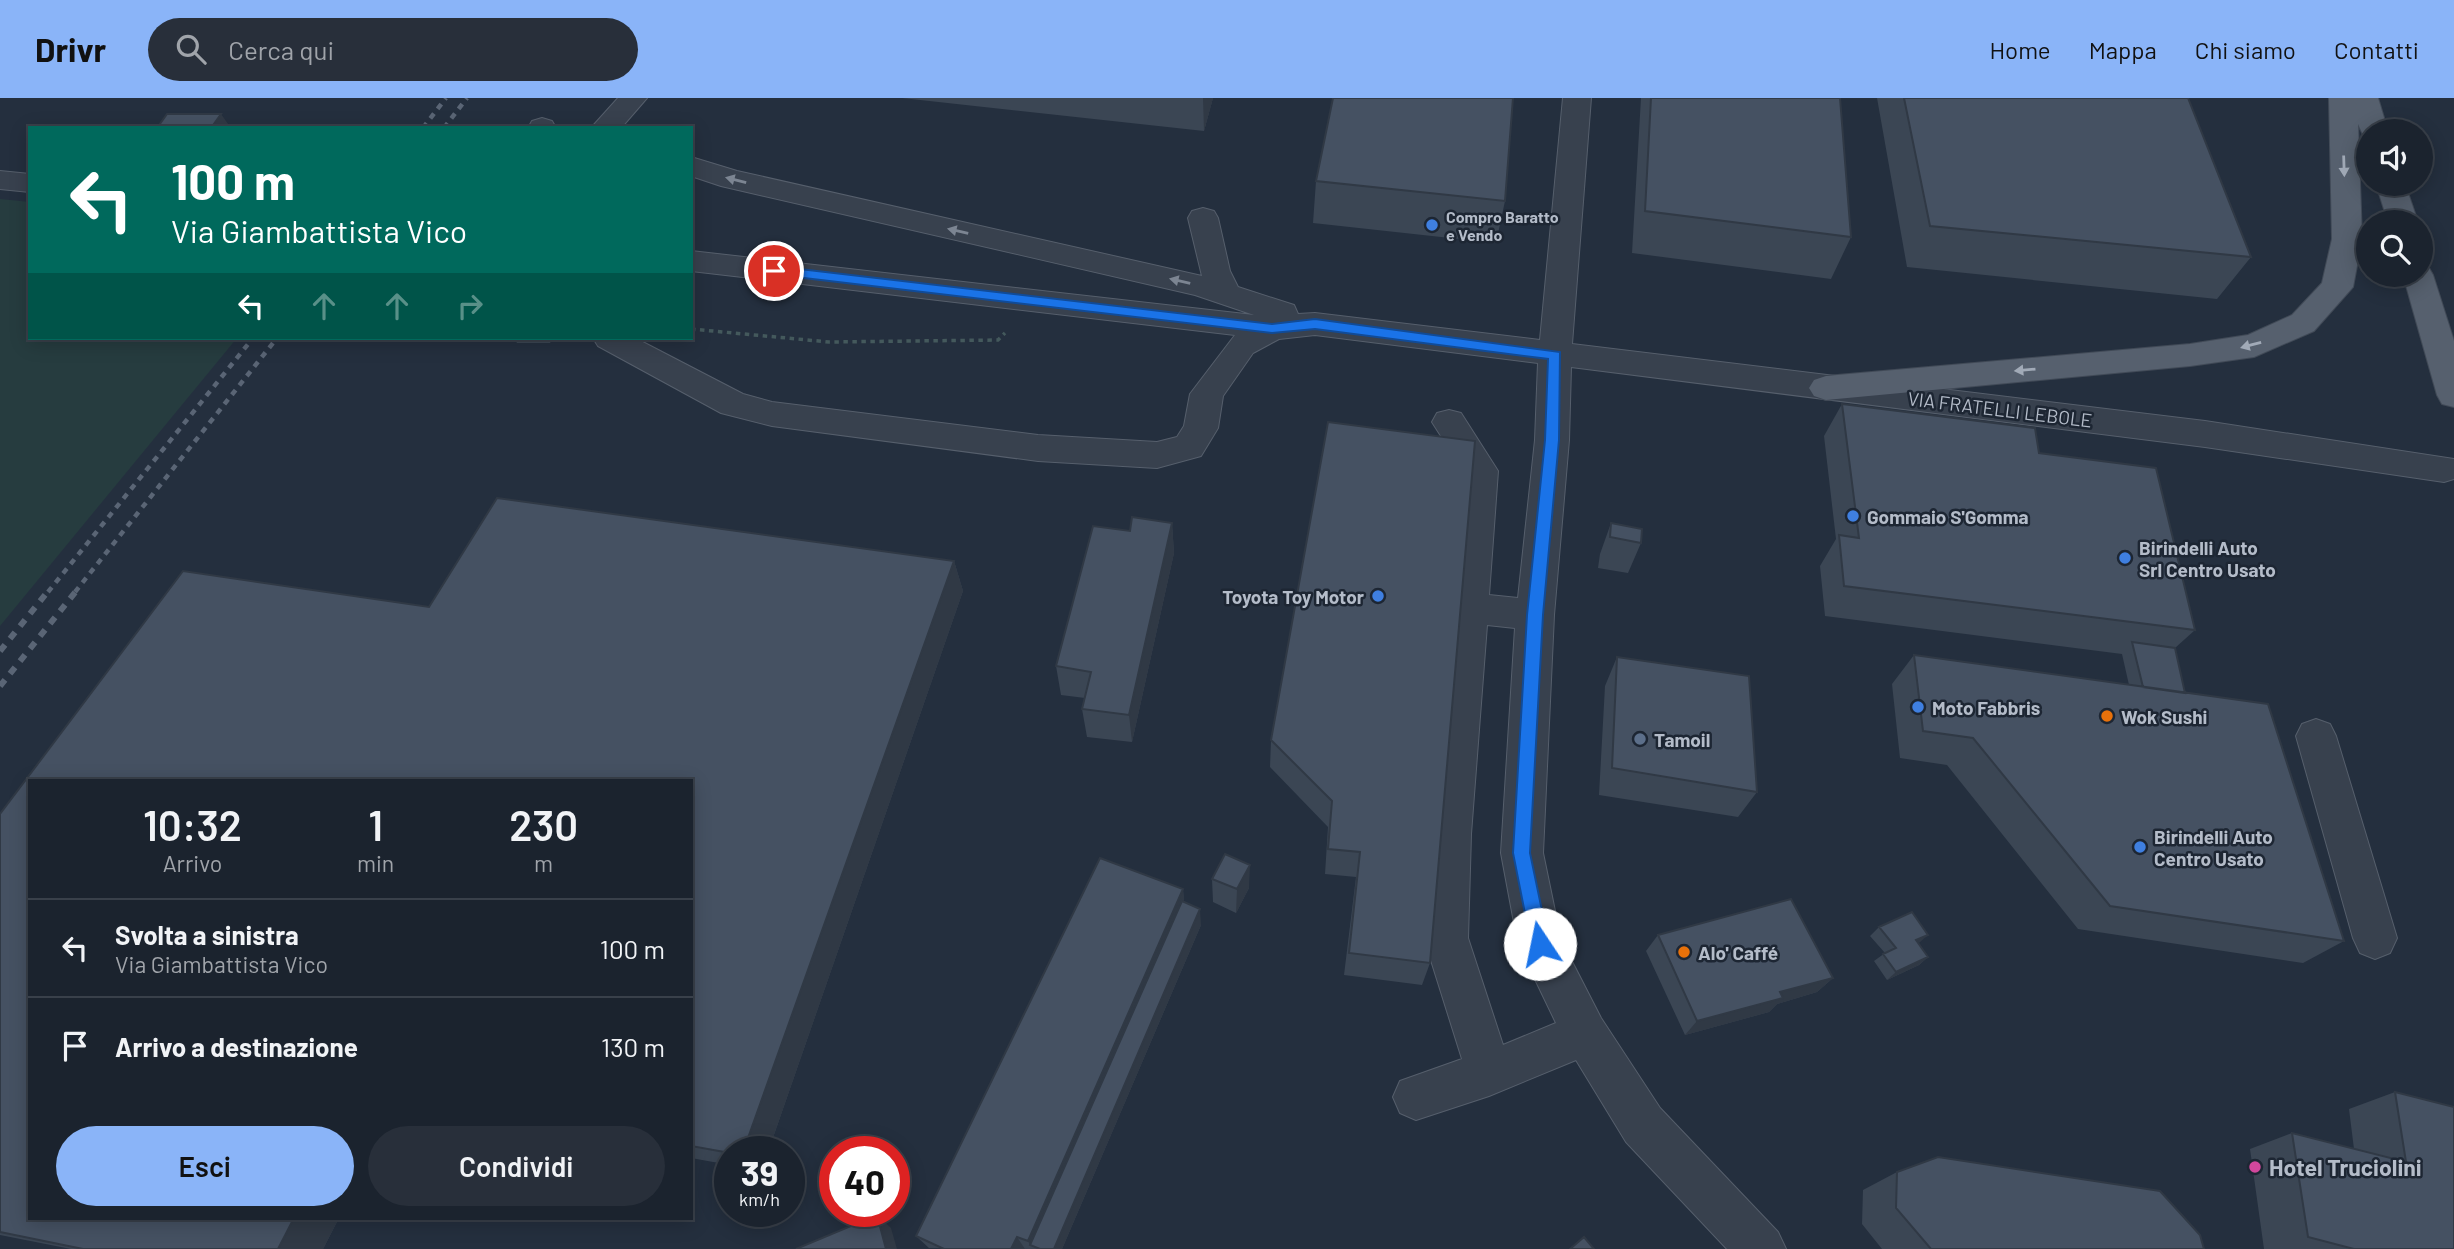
<!DOCTYPE html>
<html lang="it">
<head>
<meta charset="utf-8">
<style>
	body { margin:0; font-family:Barlow,sans-serif; background:#282f3a; color:#f1f3f6; height:100vh; display:flex; flex-direction:column; font-size:26px; white-space:nowrap }
	* { box-sizing:border-box; margin:0 }
	p { font-size:23px; color:#a0a4aa }
	.icon { flex:none; width:38px; height:38px; fill:none; stroke:currentColor; stroke-width:2; stroke-linecap:round; stroke-linejoin:round }
	.map { position:relative; flex:1; overflow:hidden }
	.drawer { position:absolute; left:28px; top:681px; width:665px; height:441px; display:flex; flex-direction:column; background:#1b232e; border-radius:0px; box-shadow:0 4px 18px #0003,0 0 0 2px #39404a }
	.drawer>* { flex:none }
	.hud { position:absolute; left:28px; top:28px; width:665px; height:214px; border-radius:0px; box-shadow:0 4px 18px #0003,0 0 0 2px #39404a; background:#00695c; color:#fff; overflow:hidden }
	.controls { position:absolute; left:2356px; top:21px; display:grid; gap:14px }
	.controls a { display:grid; place-items:center; width:77px; height:77px; border-radius:50%; background:#1b232e; box-shadow:0 4px 18px #0003,0 0 0 2px #39404a; font-size:35px }
	.speed { position:absolute; left:714px; top:1038px; display:flex; gap:14px; font-size:35px; font-weight:700; text-align:center }
	.speed>* { display:grid; place-content:center; width:91px; height:91px; border-radius:50%; background:#1b232e; box-shadow:0 4px 18px #0003,0 0 0 2px #39404a; line-height:1 }
	.speed small { font-size:18px; font-weight:400 }
	.speed .limit { border:10px solid #d22; background:#fff; color:#111 }
	.pin { position:absolute; display:grid; place-items:center; width:60px; height:60px; color:#fff; margin:-30px; border:4px solid #fff; border-radius:50%; box-shadow:0 2px 7px #0007 }
	.me { position:absolute; width:77px; margin:-38px; rotate:349deg; stroke-linejoin:round; filter:drop-shadow(0 0 5px #0008) }
	.turn { display:flex; align-items:center; gap:24px; height:147px; padding:0 28px; font-size:32px }
	.turn .icon { width:91px; height:91px; stroke-width:2.5 }
	.turn b { display:block; font-size:49px; line-height:60px }
	.lanes { display:flex; align-items:center; height:66px; padding:0 28px; background:#0003; justify-content:center; gap:35px; direction:ltr }
	.lanes .off { opacity:.35 }
	.eta { display:flex; justify-content:space-evenly; align-items:center; height:119px; text-align:center }
	.eta b { font-size:42px; font-weight:600; line-height:49px }
	.action { display:flex; gap:14px; margin-top:auto; padding:14px 28px }
	.action a { flex:1; height:80px; border-radius:42px; background:#8ab4f8; color:#111; font-size:28px; font-weight:600; line-height:80px; text-align:center }
	.action a+a { background:#282f3a; color:#f1f3f6 }
	ul { padding:0; list-style:none }
	li { display:flex; align-items:center; gap:21px; height:98px; padding:0 28px; border-top:2px solid #39404a }
	li div { flex:1 }
	li b { display:block; font-size:26px }
	li em { font-style:normal }
	header { display:flex; align-items:center; gap:42px; box-sizing:border-box; height:98px; padding:0 35px; background:#8ab4f8; color:#111 }
	header strong { font-size:33px }
	nav { display:flex; gap:38px; margin-inline-start:auto; font-size:24px }
	.search { width:490px; height:63px; background:#282f3a; display:flex; align-items:center; gap:18px; box-sizing:border-box; padding:0 24px; border-radius:38px; color:#a0a4aa; font-size:26px }
	.map>svg:first-child { display:block }
	.green { fill:#263c3f }
	.lines { fill:none; stroke-linecap:round; stroke-linejoin:round }
	.minor-casing { stroke:#565f6c; stroke-width:2 }
	.major-casing { stroke:#414a57; stroke-width:2 }
	.path { stroke:#44595c; stroke-width:3.5; stroke-dasharray:4.5 4.5; stroke-linecap:butt }
	.minor { fill:#38414e; fill-rule:evenodd }
	.major { fill:#56606e; fill-rule:evenodd }
	.rail-far1 { stroke:#5a6575; stroke-width:4.5; stroke-dasharray:6 6; stroke-linecap:butt }
	.rail { stroke:#5a6575; stroke-width:6; stroke-dasharray:8 8; stroke-linecap:butt }
	.wall { fill:#3b4654 }
	.shaded-wall { fill:#303945 }
	.building { fill:#455162; stroke:#303945; stroke-width:2 }
	.oneway { fill:#a1aab7 }
	.oneway2 { fill:#7c8592 }
	.route { fill:#1a73e8; stroke:#114b97; stroke-width:2 }
	.shop-dot { fill:#3f7fe0; stroke:#1d2633; stroke-width:2.5 }
	.food-dot { fill:#e8710a; stroke:#1d2633; stroke-width:2.5 }
	.service-dot { fill:#5c6f8a; stroke:#1d2633; stroke-width:2.5 }
	.hotel-dot { fill:#d1479c; stroke:#1d2633; stroke-width:2.5 }
	.labels { text-anchor:middle; dominant-baseline:central; stroke-width:5; stroke-linejoin:round; paint-order:stroke }
	.far-poi-label { font-size:16px; font-weight:bold; fill:#b4bcc9; stroke:#1d2633; text-anchor:start }
	.street-label { font-size:19px; fill:#b4bcc9; stroke:#1d2633 }
	.poi-label { font-size:19px; font-weight:bold; fill:#b4bcc9; stroke:#1d2633; text-anchor:start }
	.near-poi-label { font-size:23px; font-weight:bold; fill:#b4bcc9; stroke:#1d2633; text-anchor:start }
</style>
</head>
<body>
<header>
<strong>Drivr</strong>
<div class="search"><svg class="icon" aria-label="search" viewBox="0 0 24 24"><circle cx="10" cy="10" r="6"/><path d="M15 15l6 6"/></svg>Cerca qui</div>
<nav><a>Home</a><a>Mappa</a><a>Chi siamo</a><a>Contatti</a></nav>
</header>
<div class="map">
<svg width="2454" height="1151" viewBox="0 0 2454 1151">
	<rect width="100%" height="100%" fill="#242f3e"/>
	<!-- green -->
	<path class="green" d="M 0,101 L 30,104 L 30,240 L 237,240 L 0,528 Z"/>
	<g class="lines">
		<!-- minor casing -->
		<g class="minor-casing">
			<path id="minor" d="M 618,0 L 647,0 L 621,30 L 591,30 Z
				M 1563,0 L 1591,0 L 1572,246 L 2205,323 L 2454,361 L 2454,381 L 2444,384 L 2205,349 L 1571,269 L 1569,342 L 1554,517 L 1543,755 L 1561,842 L 1601,920 L 1660,1010 L 1778,1134 L 1786,1151 L 1727,1151 L 1626,1044 L 1576,962 L 1489,998 L 1416,1022 L 1400,1015 L 1393,999 L 1400,983 L 1462,961 L 1424,840 L 1429,736 L 1464,374 L 1432,324 L 1437,315 L 1449,312 L 1461,315 L 1498,373 L 1489,497 L 1518,500 L 1535,342 L 1538,265 L 1315,237 L 1279,241 L 1253,255 L 1223,298 L 1218,330 L 1201,358 L 1157,370 L 1038,363 L 772,328 L 721,315 L 598,248 L 593,240 L 635,240 L 743,296 L 772,304 L 1038,337 L 1157,344 L 1177,339 L 1184,328 L 1190,296 L 1235,237 L 691,173 L 691,153 L 1254,217 L 1195,197 L 721,88 L 691,78 L 691,59 L 737,73 L 1202,178 L 1188,120 L 1192,113 L 1203,110 L 1214,113 L 1218,120 L 1230,173 L 1238,189 L 1294,207 L 1298,216 L 1315,215 L 1540,242 ZM 1487,527 L 1515,530 L 1501,755 L 1518,846 L 1556,925 L 1503,947 L 1468,840 L 1471,736 Z
				M 542,20 L 552,23 L 556,30 L 528,30 L 532,23 Z
				M 0,73 L 30,76 L 30,94 L 0,91 Z
				M 2316,621 L 2330,626 L 2336,638 L 2397,840 L 2390,855 L 2375,861 L 2360,855 L 2353,840 L 2296,638 L 2302,626 Z"/>
		</g>
		<!-- major casing -->
		<g class="major-casing">
			<path id="major" d="M 2329,0 L 2378,0 L 2388,33 L 2368,33 L 2368,40 L 2364,39 L 2358,26 L 2362,141 L 2353,189 L 2314,233 L 2254,259 L 2190,268 L 1826,302 L 1814,298 L 1809,290 L 1814,282 L 1826,278 L 2190,246 L 2248,237 L 2292,217 L 2322,185 L 2332,141 Z
				M 2376,86 L 2405,86 L 2418,124 L 2388,124 Z
				M 2420,167 L 2429,170 L 2433,177 L 2454,243 L 2454,309 L 2442,306 L 2437,297 L 2403,177 L 2420,177 Z"/>
		</g>
		<!-- path -->
		<path class="path" d="M 691,231 L 829,244 L 998,242 L 1005,235"/>
		<!-- minor -->
		<use href="#minor" class="minor"/>
		<!-- major -->
		<use href="#major" class="major"/>
		<!-- rail-far1 -->
		<path class="rail-far1" d="M 423,30 L 446,0
			M 444,30 L 467,0
			M 48,494 L 253,240
			M 75,494 L 277,240"/>
		<!-- rail -->
		<path class="rail" d="M 0,553 L 49,492
			M 0,588 L 77,492"/>
	</g>
	<!-- wall -->
	<path class="wall" d="M 902,0 L 1213,0 L 1204,33 Z
		M 1641,0 L 1840,0 L 1851,139 L 1831,181 L 1632,155 Z
		M 1877,0 L 2188,0 L 2251,159 L 2217,201 L 1907,169 Z
		M 1316,83 L 1505,103 L 1496,145 L 1313,125 Z
		M 514,240 L 553,240 L 550,245 L 517,245 Z
		M 1842,306 L 2039,355 L 2195,532 L 2175,550 L 2185,595 L 2344,843 L 2303,865 L 2078,831 L 1947,667 L 1900,660 L 1892,586 L 1914,557 L 2129,587 L 2122,556 L 1825,518 L 1820,468 L 1836,441 L 1824,338 Z
		M 1328,324 L 1430,865 L 1422,887 L 1344,877 L 1356,779 L 1325,776 L 1328,729 L 1270,669 L 1271,642 Z
		M 1172,425 L 1174,455 L 1132,644 L 1087,639 L 1082,611 L 1085,600 L 1061,597 L 1056,568 L 1130,433 Z
		M 1611,425 L 1641,445 L 1628,475 L 1598,470 L 1600,456 Z
		M 954,463 L 963,493 L 768,1054 L 730,1054 L 730,1067 L 691,1060 L 691,682 L 30,1120 L 339,1120 L 323,1151 L 71,1151 L 0,1137 L 0,716 L 429,509 Z
		M 1617,559 L 1757,694 L 1738,719 L 1599,697 L 1605,588 Z
		M 1212,781 L 1249,790 L 1236,815 L 1213,804 Z
		M 1183,791 L 1184,805 L 1201,827 L 1062,1151 L 929,1150 L 916,1138 Z
		M 1879,829 L 1918,845 L 1928,859 L 1919,867 L 1887,882 L 1874,863 L 1885,855 L 1870,838 Z
		M 1658,837 L 1833,880 L 1817,894 L 1777,906 L 1769,914 L 1685,937 L 1646,853 Z
		M 2395,994 L 2454,1151 L 2264,1151 L 2250,1051 L 2292,1035 L 2354,1051 L 2349,1011 Z
		M 1897,1074 L 2204,1151 L 1882,1151 L 1862,1126 L 1863,1092 Z"/>
	<!-- shaded-wall -->
	<path class="shaded-wall" d="M 1203,0 L 1213,0 L 1204,33 Z
		M 221,16 L 231,30 L 211,30 Z
		M 1172,425 L 1174,455 L 1132,644 L 1129,617 Z
		M 954,463 L 963,493 L 768,1054 L 743,1054 Z
		M 1250,767 L 1249,790 L 1236,815 L 1237,791 Z
		M 1183,791 L 1185,814 L 1030,1147 L 1028,1143 Z
		M 1200,811 L 1201,827 L 1062,1151 L 1054,1151 Z
		M 1928,837 L 1919,845 L 1916,842 Z
		M 1928,859 L 1919,867 L 1887,882 L 1896,874 Z
		M 1833,880 L 1817,894 L 1777,906 L 1769,914 L 1685,937 L 1697,923 L 1780,894 Z
		M 877,1117 L 891,1130 L 897,1151 L 886,1151 Z
		M 294,1120 L 339,1120 L 323,1151 L 278,1151 Z
		M 1017,1139 L 1025,1151 L 1011,1151 Z"/>
	<!-- building -->
	<path class="building" d="M 1333,0 L 1513,0 L 1505,103 L 1316,83 Z
		M 1651,0 L 1840,0 L 1851,139 L 1645,113 Z
		M 1904,0 L 2188,0 L 2251,159 L 1930,128 Z
		M 167,16 L 221,16 L 211,30 L 157,30 Z
		M 1842,306 L 2035,330 L 2039,355 L 2156,370 L 2195,532 L 1844,488 L 1839,437 L 1859,440 Z
		M 1328,324 L 1475,343 L 1430,865 L 1349,855 L 1360,754 L 1328,751 L 1332,703 L 1271,642 Z
		M 497,400 L 954,463 L 743,1054 L 730,1054 L 730,1055 L 691,1048 L 691,682 L 30,682 L 30,1120 L 294,1120 L 278,1151 L 83,1151 L 0,1134 L 0,716 L 183,473 L 429,509 Z
		M 1132,419 L 1172,425 L 1129,617 L 1082,611 L 1091,574 L 1056,568 L 1093,428 L 1130,433 Z
		M 1611,425 L 1642,431 L 1641,445 L 1610,439 Z
		M 2132,544 L 2175,550 L 2185,595 L 2143,589 Z
		M 1914,557 L 2268,606 L 2344,843 L 2110,808 L 1973,640 L 1923,633 Z
		M 1617,559 L 1749,578 L 1757,694 L 1612,670 Z
		M 1225,756 L 1250,767 L 1237,791 L 1212,781 Z
		M 1100,760 L 1183,791 L 1028,1143 L 1017,1139 L 1011,1151 L 944,1151 L 916,1138 Z
		M 1791,801 L 1833,880 L 1780,894 L 1783,900 L 1697,923 L 1658,837 Z
		M 1182,803 L 1200,811 L 1054,1151 L 1040,1151 L 1030,1147 Z
		M 1912,814 L 1928,837 L 1916,842 L 1928,859 L 1896,874 L 1883,856 L 1896,850 L 1879,829 Z
		M 2395,994 L 2454,1009 L 2454,1151 L 2354,1151 L 2308,1139 L 2292,1035 L 2406,1064 Z
		M 1938,1059 L 2160,1093 L 2200,1137 L 2204,1151 L 1931,1151 L 1896,1110 L 1897,1074 Z
		M 877,1117 L 886,1151 L 796,1151 Z
		M 1584,1139 L 1594,1151 L 1570,1151 Z"/>
	<!-- one-way arrows -->
	<defs><path id="oneway-solid" d="M-6-.8H1V-3.2L6.5 0L1 3.2V.8H-6Z" transform="scale(1.75)"/></defs>
	<g class="oneway">
		<use href="#oneway-solid" transform="translate(2344 68) rotate(88)"/>
		<use href="#oneway-solid" transform="translate(2251 247) rotate(165)"/>
		<use href="#oneway-solid" transform="translate(2025 272) rotate(175)"/>
	</g>
	<g class="oneway2">
		<use href="#oneway-solid" transform="translate(736 82) rotate(-166)"/>
		<use href="#oneway-solid" transform="translate(958 133) rotate(-167)"/>
		<use href="#oneway-solid" transform="translate(1180 183) rotate(-167)"/>
	</g>
	<!-- route -->
	<path class="route" d="M 774,168 L 1272,226 L 1315,221 L 1560,254 L 1559,342 L 1543,517 L 1530,755 L 1549,846 L 1546,852 L 1540,854 L 1533,852 L 1531,846 L 1513,755 L 1527,517 L 1545,342 L 1548,261 L 1315,231 L 1272,235 L 770,176 L 768,173 Z"/>
	<!-- markers -->
	<g class="shop-dot">
		<circle cx="1432" cy="127" r="7"/>
		<circle cx="1853" cy="418" r="7"/>
		<circle cx="2125" cy="460" r="7"/>
		<circle cx="1378" cy="498" r="7"/>
		<circle cx="1918" cy="609" r="7"/>
		<circle cx="2140" cy="749" r="7"/>
	</g>
	<g class="food-dot">
		<circle cx="2107" cy="618" r="7"/>
		<circle cx="1684" cy="854" r="7"/>
	</g>
	<circle class="service-dot" cx="1640" cy="641" r="7"/>
	<circle class="hotel-dot" cx="2255" cy="1069" r="7"/>
	<g class="labels">
		<!-- far-poi labels -->
		<g class="far-poi-label">
			<text x="1446" y="118">Compro Baratto<tspan x="1446" dy="18">e Vendo</tspan></text>
		</g>
		<!-- street labels -->
		<g class="street-label">
			<text transform="translate(2000 311) rotate(7)">VIA FRATELLI LEBOLE</text>
		</g>
		<!-- poi labels -->
		<g class="poi-label">
			<text x="1867" y="418">Gommaio S'Gomma</text>
			<text x="2139" y="449">Birindelli Auto<tspan x="2139" dy="22">Srl Centro Usato</tspan></text>
			<text x="1364" y="498" text-anchor="end">Toyota Toy Motor</text>
			<text x="1932" y="609">Moto Fabbris</text>
			<text x="2121" y="618">Wok Sushi</text>
			<text x="1654" y="641">Tamoil</text>
			<text x="2154" y="738">Birindelli Auto<tspan x="2154" dy="22">Centro Usato</tspan></text>
			<text x="1698" y="854">Alo' Caffé</text>
		</g>
		<!-- near-poi labels -->
		<g class="near-poi-label">
			<text x="2269" y="1069">Hotel Truciolini</text>
		</g>
	</g>
</svg>
<div class="controls">
<a><svg class="icon" aria-label="sound" viewBox="0 0 24 24"><path d="M4 9h4l5-4v14l-5-4H4zM17 9q2 3 0 6"/></svg></a>
<a><svg class="icon" aria-label="search" viewBox="0 0 24 24"><circle cx="10" cy="10" r="6"/><path d="M15 15l6 6"/></svg></a>
</div>
<div class="speed"><div>39<small>km/h</small></div><div class="limit">40</div></div>
<div class="pin" style="left:774px;top:173px;background:#d93025"><svg class="icon" aria-label="arrive" viewBox="0 0 24 24"><path d="M6 21V4h12l-3 4 3 4H6"/></svg></div>
<svg class="me" style="left:1540px;top:846px" viewBox="-20 -20 40 40"><circle r="19" fill="#fff"/><path d="M0-13L10 11 0 6-10 11z" fill="#1a73e8"/></svg>
<div class="hud">
<div class="turn"><svg class="icon" aria-label="left" viewBox="0 0 24 24"><path d="M17 20v-9H6M10 6l-5 5 5 5"/></svg><div><b>100 m</b>Via Giambattista Vico</div></div>
<div class="lanes"><svg class="icon" aria-label="left" viewBox="0 0 24 24"><path d="M17 20v-9H6M10 6l-5 5 5 5"/></svg><svg class="icon off" aria-label="ahead" viewBox="0 0 24 24"><path d="M12 20V5M6 11l6-6 6 6"/></svg><svg class="icon off" aria-label="ahead" viewBox="0 0 24 24"><path d="M12 20V5M6 11l6-6 6 6"/></svg><svg class="icon off" aria-label="right" viewBox="0 0 24 24"><path d="M7 20v-9h11M14 6l5 5-5 5"/></svg></div>
</div>
<section class="drawer">
<div class="eta">
<div><b>10:32</b><p>Arrivo</p></div>
<div><b>1</b><p>min</p></div>
<div><b>230</b><p>m</p></div>
</div>
<ul>
<li><svg class="icon" aria-label="left" viewBox="0 0 24 24"><path d="M17 20v-9H6M10 6l-5 5 5 5"/></svg><div><b>Svolta a sinistra</b><p>Via Giambattista Vico</p></div><em>100 m</em></li>
<li><svg class="icon" aria-label="arrive" viewBox="0 0 24 24"><path d="M6 21V4h12l-3 4 3 4H6"/></svg><div><b>Arrivo a destinazione</b></div><em>130 m</em></li>
</ul>
<div class="action"><a>Esci</a><a>Condividi</a></div>
</section>
</div>
</body>
</html>
